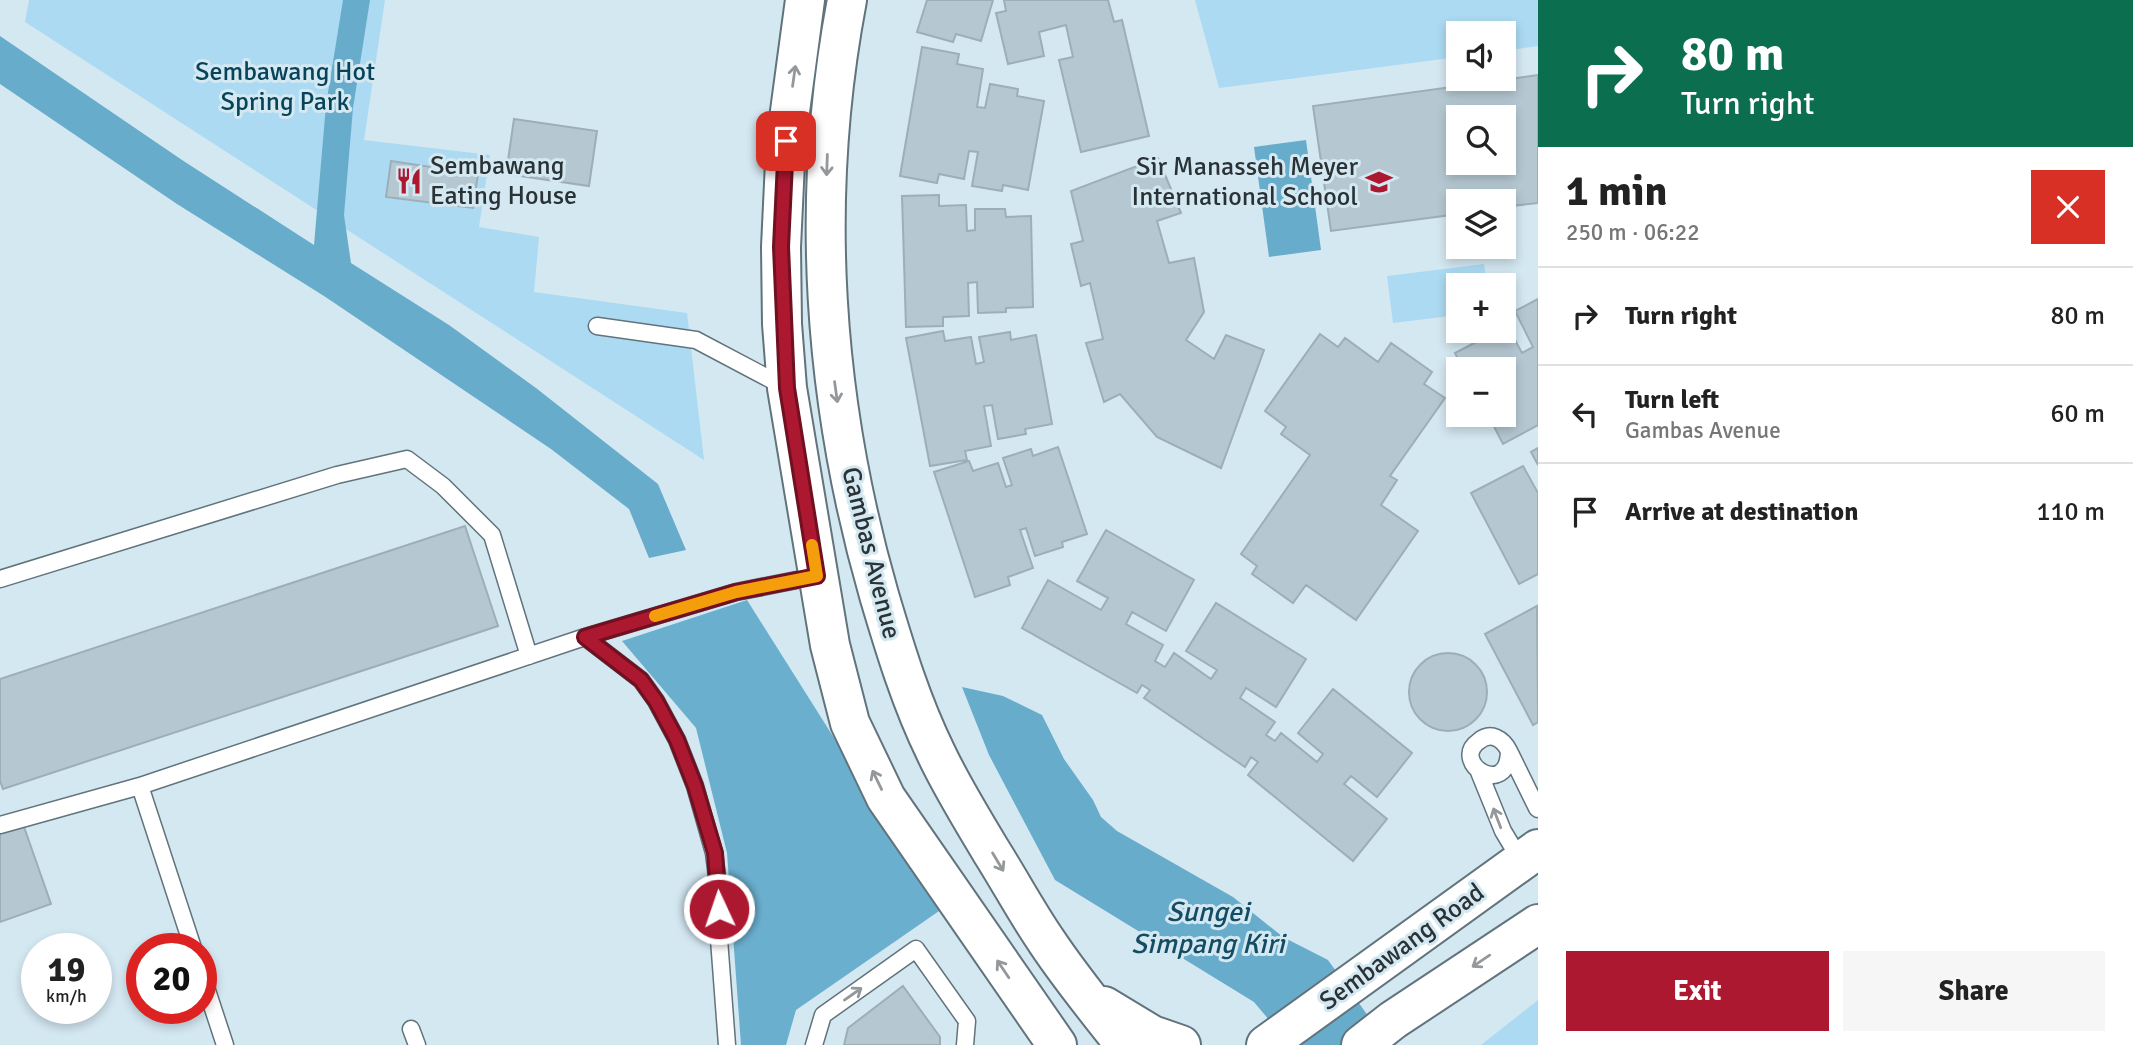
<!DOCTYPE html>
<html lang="en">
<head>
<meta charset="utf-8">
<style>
	body { margin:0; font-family:Signika,sans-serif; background:#f6f6f6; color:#222; height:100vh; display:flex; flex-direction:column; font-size:26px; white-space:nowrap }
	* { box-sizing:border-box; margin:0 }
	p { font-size:23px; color:#767676 }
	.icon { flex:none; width:38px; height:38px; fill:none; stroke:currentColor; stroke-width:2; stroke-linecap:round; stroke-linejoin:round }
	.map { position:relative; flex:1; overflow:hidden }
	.side { display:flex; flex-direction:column; background:#fff; width:595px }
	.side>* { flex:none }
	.banner { background:#0b6e4f; color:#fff; overflow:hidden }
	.controls { position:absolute; left:1446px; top:21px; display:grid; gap:14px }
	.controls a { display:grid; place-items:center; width:70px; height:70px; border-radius:0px; background:#fff; box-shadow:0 4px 10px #0003; font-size:35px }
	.speed { position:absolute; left:21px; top:933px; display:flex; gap:14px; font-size:35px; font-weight:700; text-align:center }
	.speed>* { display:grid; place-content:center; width:91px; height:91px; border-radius:50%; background:#fff; box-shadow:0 4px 10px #0003; line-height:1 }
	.speed small { font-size:18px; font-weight:400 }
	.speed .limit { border:10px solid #d22; background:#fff; color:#111 }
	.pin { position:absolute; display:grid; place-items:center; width:60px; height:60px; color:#fff; margin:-30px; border-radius:14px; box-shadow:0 4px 10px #0006 }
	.me { position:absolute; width:77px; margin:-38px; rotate:357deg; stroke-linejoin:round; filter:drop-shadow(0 0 5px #0008) }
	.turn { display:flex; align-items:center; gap:24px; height:147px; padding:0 28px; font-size:32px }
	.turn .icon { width:91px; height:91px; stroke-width:2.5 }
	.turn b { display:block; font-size:49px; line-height:60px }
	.round { display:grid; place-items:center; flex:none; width:74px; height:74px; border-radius:0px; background:#f6f6f6 }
	.headline { display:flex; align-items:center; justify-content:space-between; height:119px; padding:0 28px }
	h1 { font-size:42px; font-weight:700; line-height:52px }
	.action { display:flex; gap:14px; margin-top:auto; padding:14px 28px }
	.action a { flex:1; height:80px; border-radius:0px; background:#ad1831; color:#fff; font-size:28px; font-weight:700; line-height:80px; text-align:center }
	.action a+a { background:#f6f6f6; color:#222 }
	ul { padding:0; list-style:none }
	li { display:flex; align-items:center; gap:21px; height:98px; padding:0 28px; border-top:2px solid #e0e0e0 }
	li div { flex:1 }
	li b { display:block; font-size:26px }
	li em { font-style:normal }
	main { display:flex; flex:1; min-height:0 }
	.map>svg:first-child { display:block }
	.green { fill:#abdaf2 }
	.forest { fill:#6bafcf }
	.water { fill:#68accc }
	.building { fill:#b5c8d2; stroke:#9cafb9; stroke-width:2; fill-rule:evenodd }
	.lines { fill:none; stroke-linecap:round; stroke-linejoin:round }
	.service-casing { stroke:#61737c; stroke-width:19 }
	.primary-casing { stroke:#61737c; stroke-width:42 }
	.service { stroke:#fff; stroke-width:16 }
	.primary { stroke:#fff; stroke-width:38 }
	.oneway { stroke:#94989a }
	.route-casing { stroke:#701020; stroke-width:18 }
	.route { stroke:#ad1831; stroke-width:12 }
	.slow { stroke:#f59e0b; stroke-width:12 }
	.labels { text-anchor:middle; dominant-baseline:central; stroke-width:6; stroke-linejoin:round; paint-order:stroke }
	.park-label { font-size:26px; fill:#07445a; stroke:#d4e8f2 }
	.poi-label { font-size:26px; fill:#2a3236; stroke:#d4e8f2; text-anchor:start }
	.street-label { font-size:26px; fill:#2a3236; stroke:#d4e8f2 }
	.water-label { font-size:28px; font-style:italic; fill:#144c63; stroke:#d4e8f2 }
</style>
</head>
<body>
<main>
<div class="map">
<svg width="1538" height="1045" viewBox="0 0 1538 1045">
	<rect width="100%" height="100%" fill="#d4e8f2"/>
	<!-- green -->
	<path class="green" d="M 29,0 L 385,0 L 364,140 L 490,155 L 479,227 L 539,237 L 534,292 L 687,313 L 704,460 L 25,22 Z
		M 1195,0 L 1538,0 L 1538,46 L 1503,51 L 1503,33 L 1458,33 L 1458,57 L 1219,88 Z
		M 1484,264 L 1487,285 L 1458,285 L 1458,315 L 1393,323 L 1387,276 Z
		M 1538,1000 L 1538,1045 L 1481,1045 Z"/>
	<!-- forest -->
	<path class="forest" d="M 747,600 L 942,909 L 796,1010 L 786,1045 L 741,1045 L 727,853 L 696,728 L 622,641 Z"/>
	<!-- water -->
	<path class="water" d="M 343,0 L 370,0 L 353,108 L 344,215 L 351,263 L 449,325 L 536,388 L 658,484 L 686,550 L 649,558 L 629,509 L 551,449 L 324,296 L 177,204 L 0,84 L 0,36 L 182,160 L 314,245 L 326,105 Z
		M 1306,140 L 1321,250 L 1269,257 L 1254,147 Z
		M 962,687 L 1003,696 L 1042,715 L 1064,759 L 1093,800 L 1101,817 L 1117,831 L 1233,897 L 1283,937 L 1328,960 L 1389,1045 L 1290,1045 L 1254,1002 L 1055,880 L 989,755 Z"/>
	<!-- building -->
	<path class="building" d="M 927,0 L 993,0 L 981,41 L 956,34 L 953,42 L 917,32 Z
		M 1004,0 L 1108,0 L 1114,22 L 1122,20 L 1149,136 L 1081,152 L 1059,60 L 1073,57 L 1066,25 L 1039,32 L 1044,56 L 1008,64 L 996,13 L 1006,11 Z
		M 922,47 L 959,54 L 957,64 L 983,69 L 977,107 L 985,108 L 990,84 L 1018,89 L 1017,96 L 1044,101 L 1028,190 L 1003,185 L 1002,191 L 972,186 L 978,152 L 969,151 L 964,179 L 939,174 L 937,183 L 900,176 Z
		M 1538,75 L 1538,203 L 1503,207 L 1503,201 L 1458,201 L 1458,214 L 1331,231 L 1313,106 ZM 1458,117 L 1503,117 L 1503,163 L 1458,163 Z
		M 514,119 L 597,131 L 589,186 L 506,174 Z
		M 1158,158 L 1181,213 L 1157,221 L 1169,263 L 1194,258 L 1204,312 L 1186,340 L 1214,359 L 1226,335 L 1264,350 L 1221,468 L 1157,437 L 1120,394 L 1104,402 L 1086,343 L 1103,339 L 1090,283 L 1081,286 L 1071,244 L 1083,241 L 1071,191 Z
		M 391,161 L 478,174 L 473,208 L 386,197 Z
		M 939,195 L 939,206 L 966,205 L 967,231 L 975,230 L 975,209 L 1005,209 L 1006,217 L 1031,216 L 1033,307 L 1006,308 L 1006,312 L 978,313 L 977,282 L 968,283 L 969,316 L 943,317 L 943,326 L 906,327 L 902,196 Z
		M 1538,299 L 1538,425 L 1503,444 L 1488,415 L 1503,415 L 1503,369 L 1463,369 L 1455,353 L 1497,331 L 1503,331 L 1503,327 L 1507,325 L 1522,353 L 1533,347 L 1515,311 Z
		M 943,331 L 945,341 L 971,337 L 976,364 L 984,362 L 979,337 L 1010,332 L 1011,340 L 1036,335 L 1052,424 L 1025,429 L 1026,434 L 998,439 L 992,405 L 984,406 L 991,446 L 965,451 L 967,460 L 930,466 L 906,338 Z
		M 1320,334 L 1338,347 L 1345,338 L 1378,362 L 1391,343 L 1432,372 L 1424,384 L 1445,398 L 1390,476 L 1397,480 L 1381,505 L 1418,531 L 1356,620 L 1306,585 L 1293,603 L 1252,574 L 1257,566 L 1241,554 L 1310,455 L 1281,434 L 1286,427 L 1265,411 Z
		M 1058,447 L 1087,534 L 1062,542 L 1063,547 L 1035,556 L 1026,528 L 1020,530 L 1033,568 L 1008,577 L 1010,585 L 975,597 L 934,472 L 969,461 L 973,471 L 998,463 L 1006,487 L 1012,485 L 1003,458 L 1031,449 L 1033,456 Z
		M 1538,448 L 1538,465 L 1531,452 Z
		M 1523,466 L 1538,493 L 1538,574 L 1519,584 L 1471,493 Z
		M 465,526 L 498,626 L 3,789 L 0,781 L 0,679 Z
		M 1106,530 L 1194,580 L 1166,631 L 1132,612 L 1126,624 L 1163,645 L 1155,661 L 1165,667 L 1174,653 L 1211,679 L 1217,670 L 1186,651 L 1216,603 L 1306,659 L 1276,707 L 1246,688 L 1240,698 L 1275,722 L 1266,735 L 1275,741 L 1281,733 L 1317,762 L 1323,754 L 1298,733 L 1333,689 L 1412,753 L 1377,797 L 1351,776 L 1344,784 L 1387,819 L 1353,861 L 1248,775 L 1258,762 L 1251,757 L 1245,767 L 1144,698 L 1150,690 L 1142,685 L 1137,693 L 1022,628 L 1048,580 L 1101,610 L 1108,598 L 1077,581 Z
		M 1537,606 L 1538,722 L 1533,725 L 1485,634 Z
		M1409 692a39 39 0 1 1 78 0a39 39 0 1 1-78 0Z
		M 23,824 L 51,904 L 0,922 L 0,832 Z
		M 903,986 L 940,1037 L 940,1045 L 844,1045 L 848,1028 Z"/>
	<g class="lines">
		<!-- service casing -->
		<g class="service-casing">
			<path id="service" d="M 597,326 L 696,340 L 785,387
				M 0,579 L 337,475 L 407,459 L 443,486 L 492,535 L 529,656
				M 585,637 L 641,680 L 656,701 L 677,740 L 695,786 L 714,853 L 719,892 L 718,926 L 727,1045
				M 1509,751 C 1508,800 1449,762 1479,741 C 1491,731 1503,739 1509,751 L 1537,808 L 1538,809
				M 1479,772 L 1503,831 L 1521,861
				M 140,786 L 193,948
				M 0,825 L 140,786 L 585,637 L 736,592 L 817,576
				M 201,972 L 225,1045
				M 411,1029 L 417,1045
				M 814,1045 L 823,1015 L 916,949 L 967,1021 L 965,1045"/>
		</g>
		<!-- primary casing -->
		<g class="primary-casing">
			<path id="primary" d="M 805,0 L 786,141 L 781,247 L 782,324 L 787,388 L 830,645 L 850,723 L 886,798 L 1057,1045
				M 847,0 C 809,199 823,401 879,595 C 895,649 911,702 936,753 C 952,787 972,819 991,851 C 1010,881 1027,913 1047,942 C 1071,978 1098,1011 1125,1045
				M 1104,1006 L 1152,1035 L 1181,1045
				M 1266,1045 L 1538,849
				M 1361,1045 L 1393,1020 L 1538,924"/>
		</g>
		<!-- service -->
		<use href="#service" class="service"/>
		<!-- primary -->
		<use href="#primary" class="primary"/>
	</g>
	<!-- one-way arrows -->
	<defs><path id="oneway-shaft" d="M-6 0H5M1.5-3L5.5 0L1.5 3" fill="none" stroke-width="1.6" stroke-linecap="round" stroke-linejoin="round" transform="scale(1.75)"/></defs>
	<g class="oneway">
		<use href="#oneway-shaft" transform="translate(794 76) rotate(-82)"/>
		<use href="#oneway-shaft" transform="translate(827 165) rotate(92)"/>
		<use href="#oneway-shaft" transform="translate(836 392) rotate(82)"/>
		<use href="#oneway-shaft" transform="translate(877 780) rotate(-116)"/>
		<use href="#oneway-shaft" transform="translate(1497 818) rotate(-111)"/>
		<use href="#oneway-shaft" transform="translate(998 862) rotate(59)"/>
		<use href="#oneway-shaft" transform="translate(1481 961) rotate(146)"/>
		<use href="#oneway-shaft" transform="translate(1003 969) rotate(-124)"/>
		<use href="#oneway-shaft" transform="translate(853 994) rotate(-35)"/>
	</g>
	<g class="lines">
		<!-- route casing -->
		<g class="route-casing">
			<path id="route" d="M 719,909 L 715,853 L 695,786 L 677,740 L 656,701 L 641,680 L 585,637 L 736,592 L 817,576 L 787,388 L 781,247 L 786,141"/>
		</g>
		<!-- route -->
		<use href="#route" class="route"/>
		<!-- slow -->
		<path class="slow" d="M 655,616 L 736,592 L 817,576 L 812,545"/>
	</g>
	<!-- icons -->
	<defs>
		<g id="restaurant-bare" transform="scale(2.1)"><path d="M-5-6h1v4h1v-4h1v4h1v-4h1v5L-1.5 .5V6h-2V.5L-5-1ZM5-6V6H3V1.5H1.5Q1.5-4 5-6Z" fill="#ad1831" stroke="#d4e8f2" stroke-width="2.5" paint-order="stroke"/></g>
		<g id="school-bare" transform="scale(2.1)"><path d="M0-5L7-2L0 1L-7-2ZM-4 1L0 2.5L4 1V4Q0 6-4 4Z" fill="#ad1831" stroke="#d4e8f2" stroke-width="2.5" paint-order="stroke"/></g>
	</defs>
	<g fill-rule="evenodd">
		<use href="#restaurant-bare" x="409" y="181"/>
		<use href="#school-bare" x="1379" y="182"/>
	</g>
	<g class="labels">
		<!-- park labels -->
		<g class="park-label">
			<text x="285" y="72">Sembawang Hot<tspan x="285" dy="30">Spring Park</tspan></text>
		</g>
		<!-- poi labels -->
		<g class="poi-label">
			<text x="430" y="166">Sembawang<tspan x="430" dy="30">Eating House</tspan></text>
			<text x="1358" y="167" text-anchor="end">Sir Manasseh Meyer<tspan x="1358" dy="30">International School</tspan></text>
		</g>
		<!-- street labels -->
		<g class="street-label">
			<text transform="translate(871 553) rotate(76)">Gambas Avenue</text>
			<text transform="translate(1402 947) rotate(-36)">Sembawang Road</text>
		</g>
		<!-- water labels -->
		<g class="water-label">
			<text x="1208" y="912">Sungei<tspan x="1208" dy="32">Simpang Kiri</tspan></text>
		</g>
	</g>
</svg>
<div class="controls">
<a><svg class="icon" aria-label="sound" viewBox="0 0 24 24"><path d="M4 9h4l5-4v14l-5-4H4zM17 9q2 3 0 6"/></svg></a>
<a><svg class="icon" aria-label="search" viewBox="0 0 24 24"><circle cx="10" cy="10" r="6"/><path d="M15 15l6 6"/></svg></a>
<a><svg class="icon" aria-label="layers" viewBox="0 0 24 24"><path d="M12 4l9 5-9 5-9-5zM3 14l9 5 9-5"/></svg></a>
<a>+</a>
<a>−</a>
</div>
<div class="speed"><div>19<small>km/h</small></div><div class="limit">20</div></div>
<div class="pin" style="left:786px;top:141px;background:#d93025"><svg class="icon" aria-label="arrive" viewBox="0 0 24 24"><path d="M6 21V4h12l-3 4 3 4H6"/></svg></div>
<svg class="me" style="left:719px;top:909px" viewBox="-20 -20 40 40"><circle r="17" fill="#ad1831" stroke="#fff" stroke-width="3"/><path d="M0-11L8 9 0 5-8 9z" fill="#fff"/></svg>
</div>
<section class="side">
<div class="banner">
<div class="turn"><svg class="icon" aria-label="right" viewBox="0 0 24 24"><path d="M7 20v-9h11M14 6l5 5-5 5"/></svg><div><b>80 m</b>Turn right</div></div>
</div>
<div class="headline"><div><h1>1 min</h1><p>250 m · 06:22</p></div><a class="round" style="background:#d93025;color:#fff"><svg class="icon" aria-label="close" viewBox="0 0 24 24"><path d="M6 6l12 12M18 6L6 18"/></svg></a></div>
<ul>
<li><svg class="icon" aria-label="right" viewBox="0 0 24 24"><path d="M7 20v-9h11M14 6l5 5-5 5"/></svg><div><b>Turn right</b></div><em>80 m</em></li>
<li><svg class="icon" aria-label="left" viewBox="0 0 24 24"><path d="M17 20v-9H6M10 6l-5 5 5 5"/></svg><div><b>Turn left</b><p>Gambas Avenue</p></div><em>60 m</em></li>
<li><svg class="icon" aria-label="arrive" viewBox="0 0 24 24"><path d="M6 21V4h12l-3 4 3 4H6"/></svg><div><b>Arrive at destination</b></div><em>110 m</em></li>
</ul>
<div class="action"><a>Exit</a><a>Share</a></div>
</section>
</main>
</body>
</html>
